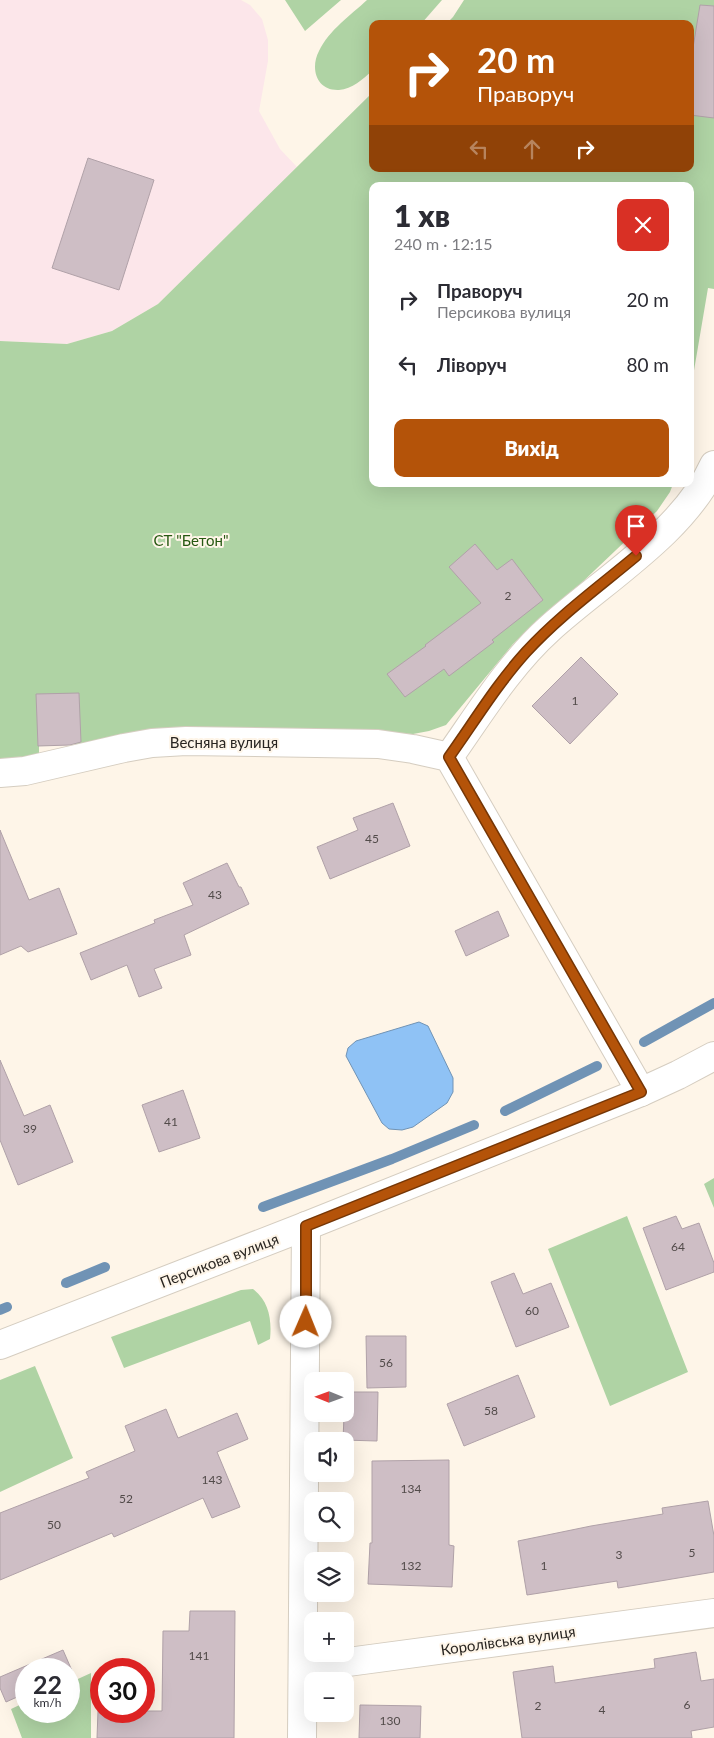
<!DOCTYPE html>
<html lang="uk">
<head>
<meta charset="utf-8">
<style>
	body { margin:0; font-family:Lato,sans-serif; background:#f7f7f7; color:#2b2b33; height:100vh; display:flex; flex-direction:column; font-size:19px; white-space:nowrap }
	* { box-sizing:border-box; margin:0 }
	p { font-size:16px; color:#7c7c81 }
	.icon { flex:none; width:28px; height:28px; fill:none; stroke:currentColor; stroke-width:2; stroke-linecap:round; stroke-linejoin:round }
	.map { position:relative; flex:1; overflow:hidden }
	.side { position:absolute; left:369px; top:182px; width:325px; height:305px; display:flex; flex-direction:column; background:#fff; border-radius:10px; box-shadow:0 5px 20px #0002 }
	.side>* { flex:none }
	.banner { position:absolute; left:369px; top:20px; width:325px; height:152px; border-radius:10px; box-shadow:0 5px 20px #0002; background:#b45309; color:#fff; overflow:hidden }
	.needle { width:32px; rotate:271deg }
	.buttons { position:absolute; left:304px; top:1372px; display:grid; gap:10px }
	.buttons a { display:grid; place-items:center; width:50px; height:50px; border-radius:10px; background:#fff; box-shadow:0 5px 20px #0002; font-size:25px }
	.speed { position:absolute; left:15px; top:1658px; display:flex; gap:10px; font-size:25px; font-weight:700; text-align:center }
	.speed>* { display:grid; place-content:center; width:65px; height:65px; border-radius:50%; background:#fff; box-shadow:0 5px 20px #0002; line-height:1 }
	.speed small { font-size:12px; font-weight:400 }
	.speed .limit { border:8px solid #d22; background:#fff; color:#111 }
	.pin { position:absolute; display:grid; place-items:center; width:42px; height:42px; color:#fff; margin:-51px -21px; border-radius:50% 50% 50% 0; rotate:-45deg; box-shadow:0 0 5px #0007 }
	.pin .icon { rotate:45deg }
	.me { position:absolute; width:55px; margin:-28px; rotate:1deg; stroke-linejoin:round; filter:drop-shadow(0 0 4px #0008) }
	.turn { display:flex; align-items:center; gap:18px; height:105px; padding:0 25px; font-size:22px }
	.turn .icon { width:65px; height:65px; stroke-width:2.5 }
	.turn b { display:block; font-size:35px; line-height:42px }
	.lanes { display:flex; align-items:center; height:48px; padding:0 25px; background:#0003; justify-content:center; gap:25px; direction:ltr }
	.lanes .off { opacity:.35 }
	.round { display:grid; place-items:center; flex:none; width:52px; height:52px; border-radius:10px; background:#f7f7f7 }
	.headline { display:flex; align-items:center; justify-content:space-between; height:85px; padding:0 25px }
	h1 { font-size:30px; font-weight:800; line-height:38px }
	.cta { display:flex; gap:10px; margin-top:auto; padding:10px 25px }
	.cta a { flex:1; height:58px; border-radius:10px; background:#b45309; color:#fff; font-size:20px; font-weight:800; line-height:58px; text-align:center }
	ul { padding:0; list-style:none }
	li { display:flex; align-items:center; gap:15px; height:65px; padding:0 25px }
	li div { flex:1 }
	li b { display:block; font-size:19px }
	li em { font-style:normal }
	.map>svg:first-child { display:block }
	.industrial { fill:#fce6ea }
	.green { fill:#afd3a4 }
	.water { fill:#8fc2f5; stroke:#7093b5 }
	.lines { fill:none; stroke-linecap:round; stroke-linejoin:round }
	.stream { stroke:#7093b5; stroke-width:10 }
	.building { fill:#cebec5; stroke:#b0a1a8 }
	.minor-casing { stroke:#d5cdc0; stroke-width:30 }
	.secondary-casing { stroke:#d5cdc0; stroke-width:30 }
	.minor { stroke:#fff; stroke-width:28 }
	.secondary { stroke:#fff; stroke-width:28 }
	.route-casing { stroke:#753606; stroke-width:12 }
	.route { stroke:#b45309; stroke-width:9 }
	.labels { text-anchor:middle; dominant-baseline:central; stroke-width:4; stroke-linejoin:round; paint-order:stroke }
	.number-label { font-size:12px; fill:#524b4a }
	.park-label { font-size:15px; fill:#275912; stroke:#fef5e8 }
	.street-label { font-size:15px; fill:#292521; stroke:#fef5e8 }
</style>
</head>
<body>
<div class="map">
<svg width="714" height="1738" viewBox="0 0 714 1738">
	<rect width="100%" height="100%" fill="#fef5e8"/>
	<!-- industrial -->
	<path class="industrial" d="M 0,0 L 241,0 L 250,5 L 262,19 L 268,40 L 268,61 L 259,111 L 280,149 L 297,167 L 158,304 L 112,331 L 67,344 L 0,341 Z"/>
	<!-- green -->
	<path class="green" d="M 285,0 L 341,0 L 305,31 Z
		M 367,0 L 442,0 L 421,24 L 372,24 L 372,71 C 363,79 352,89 339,90 C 316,91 310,68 319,51 C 329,30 351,15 367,0 Z
		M 464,0 L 714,0 L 714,289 L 708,288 L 690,394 L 690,186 L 372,186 L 372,484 L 673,484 L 670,492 L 657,511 L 574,590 L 513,644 L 446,725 L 429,731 L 413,734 L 317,731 L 39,746 L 39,757 L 0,762 L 0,341 L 67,344 L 112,331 L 158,304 L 372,93 L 372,169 L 690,169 L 690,24 L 446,24 L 453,17 Z
		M 714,1178 L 714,1208 L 704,1184 Z
		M 627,1216 L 688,1372 L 610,1406 L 548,1249 Z
		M 253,1289 C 269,1301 272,1320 270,1339 L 258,1345 L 250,1321 L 124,1368 L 111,1337 L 241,1290 Z
		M 35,1366 L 73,1458 L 0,1492 L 0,1380 Z
		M 91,1673 L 91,1738 L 22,1738 L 11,1709 L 26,1702 L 26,1711 L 69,1711 L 69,1683 Z"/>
	<!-- water -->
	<path class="water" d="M 419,1022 L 428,1026 L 453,1078 L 453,1092 L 447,1103 L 413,1127 L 402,1130 L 389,1129 L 382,1123 L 346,1056 L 348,1048 L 356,1041 Z"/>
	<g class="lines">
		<!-- stream -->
		<path class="stream" d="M 644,1042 L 714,1003
			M 505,1111 L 597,1066
			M 263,1207 L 392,1159 L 474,1125
			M 66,1283 L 105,1267
			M 0,1310 L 7,1307"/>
	</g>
	<!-- building -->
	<path class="building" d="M 700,5 L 714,6 L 714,118 L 690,115 L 690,66 Z
		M 88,158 L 154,180 L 119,290 L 52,268 Z
		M 475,544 L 497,570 L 512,559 L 543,600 L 492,640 L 494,642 L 449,676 L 444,669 L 405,697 L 387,674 L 426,646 L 425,645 L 481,603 L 449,567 Z
		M 581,657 L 618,694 L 570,744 L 532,706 Z
		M 79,693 L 81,742 L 70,745 L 38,746 L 36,694 Z
		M 393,803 L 410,846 L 330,879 L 317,847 L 358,830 L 353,818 Z
		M 0,830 L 29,900 L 59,888 L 77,934 L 28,952 L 21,946 L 0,955 Z
		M 227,863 L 239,887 L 241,887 L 249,904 L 184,935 L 191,955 L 154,969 L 162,988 L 139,997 L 127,965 L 91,980 L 80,953 L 155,923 L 154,920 L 193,905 L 183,883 Z
		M 498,911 L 509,936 L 466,956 L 455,931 Z
		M 0,1060 L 24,1116 L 50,1105 L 73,1162 L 18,1185 L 0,1140 Z
		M 183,1090 L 200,1138 L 159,1152 L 142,1105 Z
		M 676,1216 L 682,1229 L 699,1223 L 714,1263 L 714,1272 L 666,1290 L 643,1228 Z
		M 514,1273 L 523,1294 L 551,1283 L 569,1327 L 516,1347 L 491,1282 Z
		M 366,1336 L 406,1336 L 406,1387 L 367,1388 Z
		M 518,1375 L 535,1417 L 464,1446 L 447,1404 Z
		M 345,1392 L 378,1392 L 377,1441 L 343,1440 Z
		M 166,1409 L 178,1438 L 237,1413 L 248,1439 L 217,1452 L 240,1507 L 212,1518 L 203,1498 L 114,1537 L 112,1533 L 0,1580 L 0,1513 L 89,1478 L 86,1472 L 135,1451 L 125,1426 Z
		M 449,1460 L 449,1545 L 454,1546 L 452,1587 L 368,1584 L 370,1543 L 372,1543 L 372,1461 Z
		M 708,1501 L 714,1536 L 714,1572 L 618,1588 L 617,1581 L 527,1595 L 518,1541 L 591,1526 L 663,1514 L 662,1508 Z
		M 190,1611 L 235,1611 L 234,1738 L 97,1738 L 98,1711 L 162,1711 L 163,1631 L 189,1631 Z
		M 63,1650 L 73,1673 L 69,1675 L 69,1669 L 26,1669 L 26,1693 L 6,1702 L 0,1688 L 0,1677 Z
		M 696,1652 L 701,1681 L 714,1679 L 714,1727 L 691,1731 L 692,1738 L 522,1738 L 513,1672 L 553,1666 L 555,1683 L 655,1668 L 654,1659 Z
		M 360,1705 L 421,1706 L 420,1738 L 359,1738 Z"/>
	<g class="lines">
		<!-- minor casing -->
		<g class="minor-casing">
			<path id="minor" d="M 449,757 C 480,713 509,665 549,629 C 603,580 684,532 714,465
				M 449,757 L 641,1092
				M 0,773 L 25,771 L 124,748 L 152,743 L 186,741 L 378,744 L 413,749 L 449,757
				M 303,1668 L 714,1613
				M 302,1738 L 306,1226"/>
		</g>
		<!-- secondary casing -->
		<g class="secondary-casing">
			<path id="secondary" d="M 0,1345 L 306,1226 L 641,1092 L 678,1075 L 714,1056"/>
		</g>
		<!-- minor -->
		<use href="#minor" class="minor"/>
		<!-- secondary -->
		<use href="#secondary" class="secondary"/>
	</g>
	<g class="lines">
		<!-- route casing -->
		<g class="route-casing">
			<path id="route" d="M 306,1322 L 306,1226 L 641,1092 L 449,757 C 474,722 497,684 526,652 C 559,616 599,587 636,556"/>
		</g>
		<!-- route -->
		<use href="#route" class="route"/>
	</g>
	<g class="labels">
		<!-- number labels -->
		<g class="number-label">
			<text x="508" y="595">2</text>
			<text x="575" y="700">1</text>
			<text x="372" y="838">45</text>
			<text x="215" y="894">43</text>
			<text x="171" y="1121">41</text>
			<text x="30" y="1128">39</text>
			<text x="678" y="1246">64</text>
			<text x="532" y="1310">60</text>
			<text x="386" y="1362">56</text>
			<text x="491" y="1410">58</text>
			<text x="212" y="1479">143</text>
			<text x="411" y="1488">134</text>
			<text x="126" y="1498">52</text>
			<text x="54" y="1524">50</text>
			<text x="692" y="1552">5</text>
			<text x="619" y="1554">3</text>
			<text x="411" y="1565">132</text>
			<text x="544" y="1565">1</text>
			<text x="199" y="1655">141</text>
			<text x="687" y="1704">6</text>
			<text x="538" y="1705">2</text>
			<text x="602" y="1709">4</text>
			<text x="390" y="1720">130</text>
		</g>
		<!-- park labels -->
		<g class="park-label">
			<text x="191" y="540">СТ "Бетон"</text>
		</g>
		<!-- street labels -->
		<g class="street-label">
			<text x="224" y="742">Весняна вулиця</text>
			<text transform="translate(219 1260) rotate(-21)">Персикова вулиця</text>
			<text transform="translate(508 1640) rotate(-8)">Королівська вулиця</text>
		</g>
	</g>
</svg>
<div class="buttons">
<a><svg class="needle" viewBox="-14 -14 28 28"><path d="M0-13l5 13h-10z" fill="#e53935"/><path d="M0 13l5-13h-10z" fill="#7c7c81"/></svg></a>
<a><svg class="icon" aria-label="sound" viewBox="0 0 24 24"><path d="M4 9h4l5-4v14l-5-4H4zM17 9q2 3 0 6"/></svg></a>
<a><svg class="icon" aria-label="search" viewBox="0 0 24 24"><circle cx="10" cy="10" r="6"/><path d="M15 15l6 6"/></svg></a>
<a><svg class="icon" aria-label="layers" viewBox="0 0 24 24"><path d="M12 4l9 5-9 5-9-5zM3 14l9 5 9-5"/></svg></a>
<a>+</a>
<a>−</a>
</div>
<div class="speed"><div>22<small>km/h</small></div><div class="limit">30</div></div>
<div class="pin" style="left:636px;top:556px;background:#d93025"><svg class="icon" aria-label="arrive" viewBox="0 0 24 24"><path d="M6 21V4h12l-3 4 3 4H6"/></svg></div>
<svg class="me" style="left:306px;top:1322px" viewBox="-20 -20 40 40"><circle r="19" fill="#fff"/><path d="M0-13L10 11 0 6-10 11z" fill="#b45309"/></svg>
<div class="banner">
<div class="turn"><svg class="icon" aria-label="right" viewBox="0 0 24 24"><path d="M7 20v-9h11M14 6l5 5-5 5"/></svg><div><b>20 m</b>Праворуч</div></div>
<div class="lanes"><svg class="icon off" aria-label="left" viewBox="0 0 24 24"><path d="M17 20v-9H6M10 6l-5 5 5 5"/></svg><svg class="icon off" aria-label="ahead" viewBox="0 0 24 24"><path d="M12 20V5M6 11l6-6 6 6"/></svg><svg class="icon" aria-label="right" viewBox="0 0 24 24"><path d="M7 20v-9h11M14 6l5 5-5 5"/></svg></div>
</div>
<section class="side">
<div class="headline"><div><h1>1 хв</h1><p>240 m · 12:15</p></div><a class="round" style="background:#d93025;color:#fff"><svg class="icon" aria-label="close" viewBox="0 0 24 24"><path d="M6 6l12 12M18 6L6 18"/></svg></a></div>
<ul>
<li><svg class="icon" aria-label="right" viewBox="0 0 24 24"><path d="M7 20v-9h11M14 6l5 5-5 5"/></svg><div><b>Праворуч</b><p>Персикова вулиця</p></div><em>20 m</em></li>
<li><svg class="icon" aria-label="left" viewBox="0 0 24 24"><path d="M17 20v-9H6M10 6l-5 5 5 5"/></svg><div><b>Ліворуч</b></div><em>80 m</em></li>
</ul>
<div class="cta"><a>Вихід</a></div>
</section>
</div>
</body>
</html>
